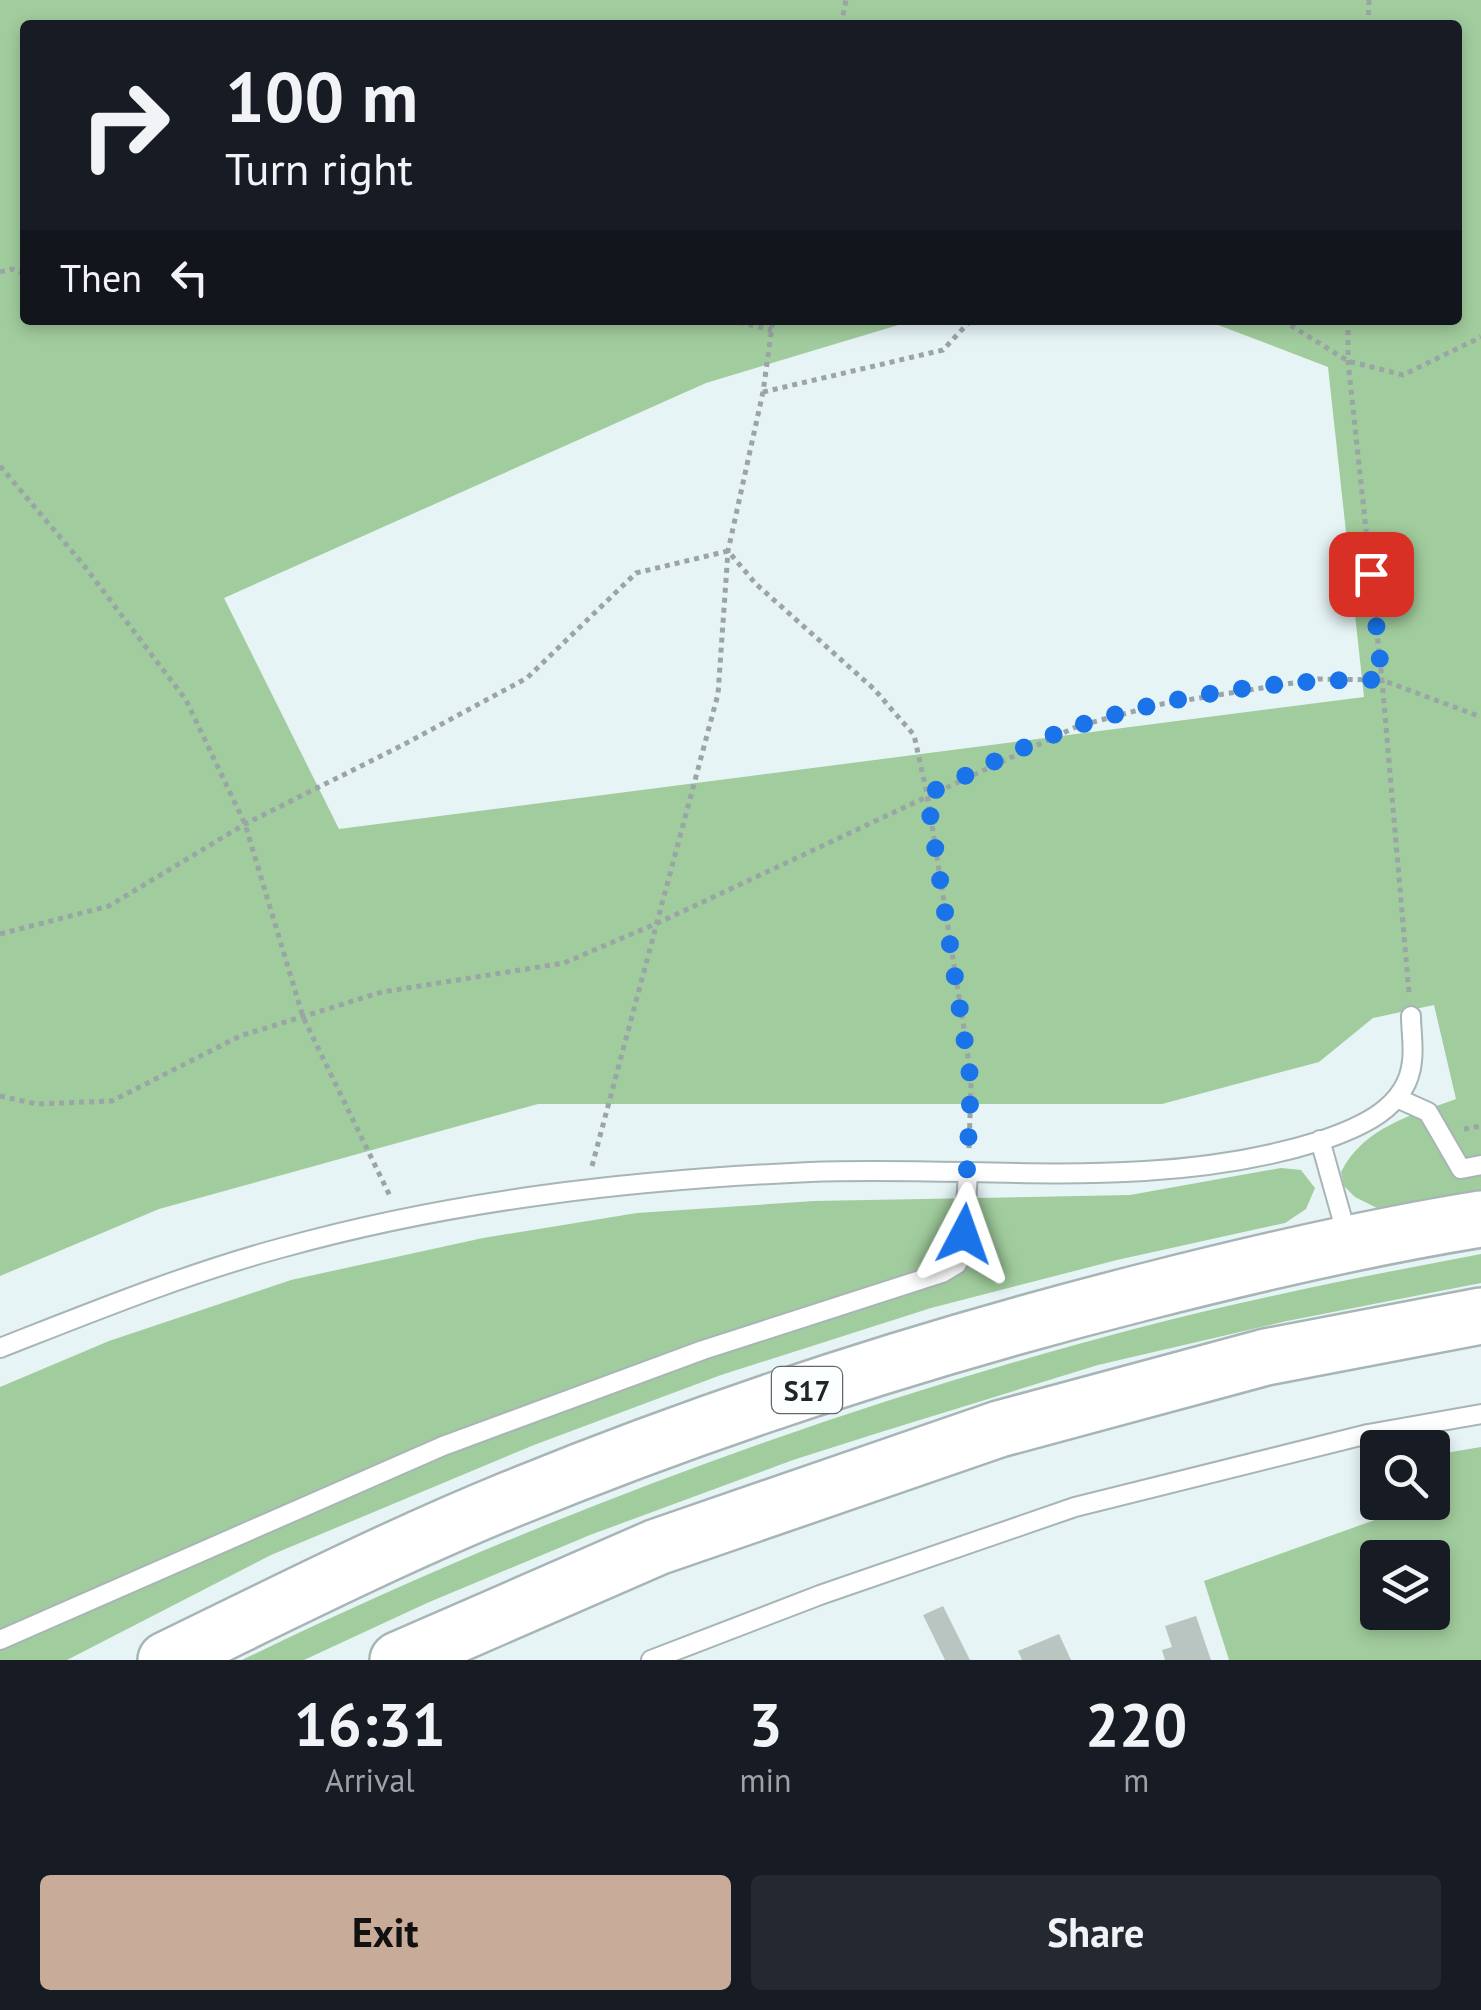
<!DOCTYPE html>
<html lang="en">
<head>
<meta charset="utf-8">
<style>
	body { margin:0; font-family:"PT Sans",sans-serif; background:#242831; color:#f1f3f6; height:100vh; display:flex; flex-direction:column; font-size:38px; white-space:nowrap }
	* { box-sizing:border-box; margin:0 }
	p { font-size:32px; color:#9ea1a6 }
	.icon { flex:none; width:55px; height:55px; fill:none; stroke:currentColor; stroke-width:2; stroke-linecap:round; stroke-linejoin:round }
	.map { position:relative; height:1660px; overflow:hidden }
	.side { display:flex; flex-direction:column; background:#171b24; flex:1 }
	.side>* { flex:none }
	.guide { position:absolute; left:20px; top:20px; width:1442px; height:305px; border-radius:10px; box-shadow:0 5px 15px #0003; background:#171b24; color:#f1f3f6; overflow:hidden }
	.controls { position:absolute; left:1360px; top:1430px; display:grid; gap:20px }
	.controls a { display:grid; place-items:center; width:90px; height:90px; border-radius:10px; background:#171b24; box-shadow:0 5px 15px #0003; font-size:50px }
	.pin { position:absolute; display:grid; place-items:center; width:85px; height:85px; color:#fff; margin:-42px; border-radius:20px; box-shadow:0 5px 15px #0006 }
	.me { position:absolute; width:110px; margin:-55px; rotate:4deg; stroke-linejoin:round; filter:drop-shadow(0 0 8px #0008) }
	.turn { display:flex; align-items:center; gap:35px; height:210px; padding:0 40px; font-size:45px }
	.turn .icon { width:130px; height:130px; stroke-width:2.5 }
	.turn b { display:block; font-size:70px; line-height:85px }
	.then { display:flex; align-items:center; height:95px; padding:0 40px; background:#0003; gap:20px; font-size:38px }
	.eta { display:flex; justify-content:space-evenly; align-items:center; height:170px; text-align:center }
	.eta b { font-size:60px; font-weight:800; line-height:70px }
	.action { display:flex; gap:20px; margin-top:auto; padding:20px 40px }
	.action a { flex:1; height:115px; border-radius:10px; background:#c9ab99; color:#111; font-size:40px; font-weight:800; line-height:115px; text-align:center }
	.action a+a { background:#242831; color:#f1f3f6 }
	.map>svg:first-child { display:block }
	.green { fill:#a1cc9d; fill-rule:evenodd }
	.building { fill:#b9c5c1 }
	.lines { fill:none; stroke-linecap:round; stroke-linejoin:round }
	.lane-casing { stroke:#a8b5b6; stroke-width:22 }
	.highway-casing { stroke:#a8b5b6; stroke-width:60 }
	.path { stroke:#9aa5a5; stroke-width:5; stroke-dasharray:5 5; stroke-linecap:butt }
	.lane { stroke:#fff; stroke-width:18 }
	.highway { stroke:#fff; stroke-width:55 }
	.route { stroke:#1a73e8; stroke-width:18; stroke-dasharray:0 32.4 }
	.labels { text-anchor:middle; dominant-baseline:central; stroke-width:8; stroke-linejoin:round; paint-order:stroke }
	.shield { fill:#fcffff; stroke:#626666; stroke-width:2.5 }
	.shield-label { font-size:28px; font-weight:bold; fill:#202525 }
</style>
</head>
<body>
<div class="map">
<svg width="1481" height="1660" viewBox="0 0 1481 1660">
	<rect width="100%" height="100%" fill="#e6f4f5"/>
	<!-- green -->
	<path class="green" d="M 0,0 L 1481,0 L 1481,1190 L 1377,1208 L 1355,1197 L 1344,1186 L 1341,1172 C 1364,1127 1412,1115 1456,1099 L 1434,1005 L 1373,1018 L 1319,1062 L 1162,1104 L 538,1104 L 159,1209 L 0,1276 ZM 25,25 L 1458,25 L 1458,320 L 1205,320 L 1328,367 L 1364,697 L 339,829 L 224,598 L 706,383 L 915,320 L 25,320 Z
		M 1281,1168 L 1301,1170 L 1315,1188 L 1306,1209 L 1285,1223 L 1117,1260 L 931,1308 L 721,1375 L 534,1445 L 271,1555 L 67,1660 L 0,1660 L 0,1387 L 109,1341 L 291,1280 L 483,1238 L 637,1213 L 814,1201 L 1130,1195 Z
		M 1481,1254 L 1481,1283 L 1287,1321 L 1098,1365 L 881,1432 L 793,1460 L 590,1535 L 427,1603 L 304,1660 L 242,1660 C 529,1521 826,1410 1134,1329 C 1248,1299 1365,1276 1481,1254 Z
		M 1481,1447 L 1481,1660 L 1229,1660 L 1204,1581 L 1383,1517 L 1382,1503 L 1432,1502 L 1433,1455 ZM 1378,1558 L 1432,1558 L 1432,1612 L 1378,1612 Z"/>
	<!-- building -->
	<path class="building" d="M 943,1606 L 970,1660 L 945,1660 L 923,1615 Z
		M 1196,1616 L 1211,1660 L 1165,1660 L 1162,1650 L 1172,1647 L 1165,1626 Z
		M 1059,1634 L 1071,1660 L 1022,1660 L 1018,1651 Z"/>
	<g class="lines">
		<!-- lane casing -->
		<g class="lane-casing">
			<path id="lane" d="M 1399,1099 L 1428,1112 L 1461,1169 L 1481,1165
				M 1320,1140 L 1347,1236
				M 0,1348 C 92,1312 185,1274 281,1248 C 453,1200 632,1180 810,1172 C 980,1165 1155,1193 1320,1141 C 1359,1128 1408,1108 1412,1061 C 1414,1047 1411,1030 1411,1016
				M 0,1640 L 443,1446 L 703,1350 L 942,1273 L 957,1264 L 963,1250 L 968,1173
				M 651,1660 L 820,1595 L 1075,1507 L 1368,1434 L 1481,1414"/>
		</g>
		<!-- highway casing -->
		<g class="highway-casing">
			<path id="highway" d="M 166,1660 C 279,1605 392,1548 509,1500 C 716,1415 931,1346 1148,1291 C 1258,1263 1369,1237 1481,1219
				M 398,1660 L 657,1547 L 999,1429 L 1266,1357 L 1481,1316"/>
		</g>
		<!-- path -->
		<path class="path" d="M 841,25 L 846,0
			M 1368,25 L 1369,0
			M 0,272 L 12,269 L 25,274
			M 729,320 L 772,330
			M 1282,320 L 1348,361 L 1403,375 L 1481,337
			M 1348,320 L 1348,361 L 1382,680 L 1409,993
			M 763,392 L 943,350 L 971,320
			M 0,466 L 82,563 L 186,700 L 245,824 L 303,1017 L 390,1196
			M 0,934 L 109,906 L 245,824 L 401,746 L 527,678 L 636,573 L 728,551 L 756,584 L 874,689 L 914,735 L 927,794 L 966,1041 L 971,1082 L 969,1150
			M 0,1096 L 37,1104 L 112,1101 L 240,1036 L 382,992 L 564,963 L 660,922 L 1078,726 L 1162,704 L 1318,679 L 1382,680 L 1481,717
			M 1464,1129 L 1481,1126
			M 592,1166 L 718,694 L 728,551 L 763,392 L 773,320"/>
		<!-- lane -->
		<use href="#lane" class="lane"/>
		<!-- highway -->
		<use href="#highway" class="highway"/>
	</g>
	<g class="lines">
		<!-- route -->
		<path class="route" d="M 964,1234 L 971,1082 L 927,794 C 975,772 1031,741 1080,725 C 1174,695 1284,678 1382,680 L 1371,574"/>
	</g>
	<g class="labels">
		<!-- shield labels -->
		<rect class="shield" x="772" y="1367" width="70" height="46" rx="8"/>
		<g class="shield-label">
			<text x="807" y="1390">S17</text>
		</g>
	</g>
</svg>
<div class="controls">
<a><svg class="icon" aria-label="search" viewBox="0 0 24 24"><circle cx="10" cy="10" r="6"/><path d="M15 15l6 6"/></svg></a>
<a><svg class="icon" aria-label="layers" viewBox="0 0 24 24"><path d="M12 4l9 5-9 5-9-5zM3 14l9 5 9-5"/></svg></a>
</div>
<div class="pin" style="left:1371px;top:574px;background:#d93025"><svg class="icon" aria-label="arrive" viewBox="0 0 24 24"><path d="M6 21V4h12l-3 4 3 4H6"/></svg></div>
<svg class="me" style="left:964px;top:1234px" viewBox="-20 -20 40 40"><path d="M0-17L14 15 0 8-14 15z" fill="#1a73e8" stroke="#fff" stroke-width="4"/></svg>
<div class="guide">
<div class="turn"><svg class="icon" aria-label="right" viewBox="0 0 24 24"><path d="M7 20v-9h11M14 6l5 5-5 5"/></svg><div><b>100 m</b>Turn right</div></div>
<div class="then">Then<svg class="icon" aria-label="left" viewBox="0 0 24 24"><path d="M17 20v-9H6M10 6l-5 5 5 5"/></svg></div>
</div>
</div>
<section class="side">
<div class="eta">
<div><b>16:31</b><p>Arrival</p></div>
<div><b>3</b><p>min</p></div>
<div><b>220</b><p>m</p></div>
</div>
<div class="action"><a>Exit</a><a>Share</a></div>
</section>
</body>
</html>
